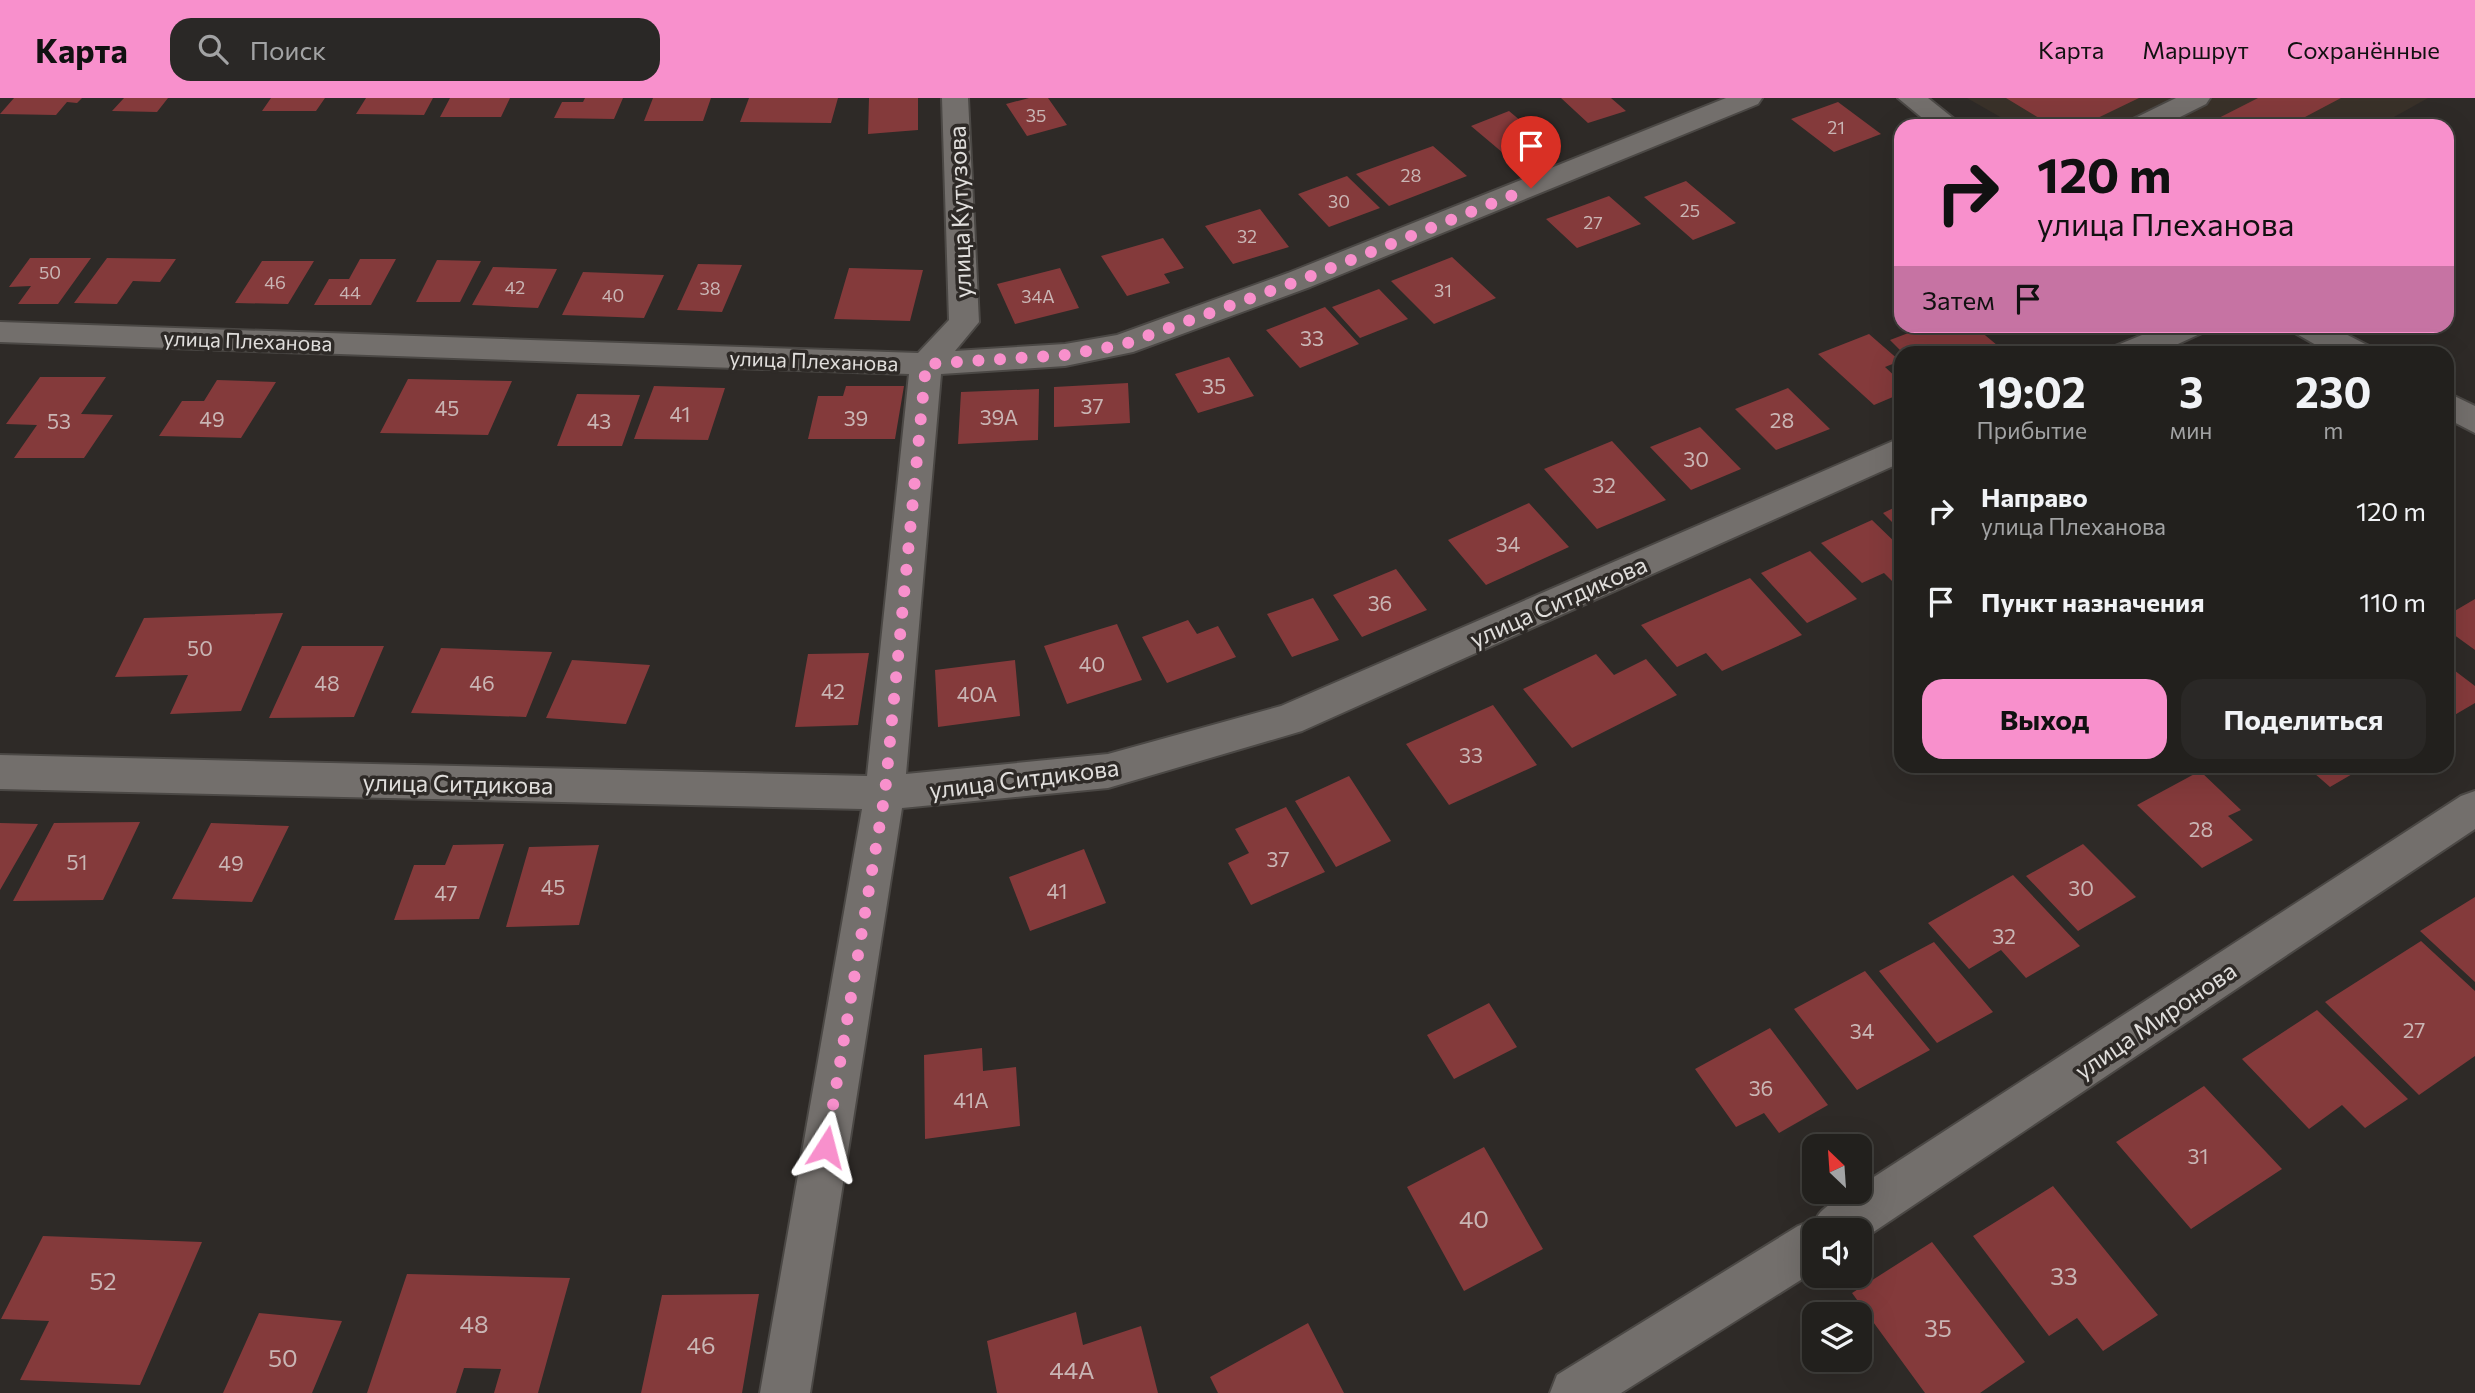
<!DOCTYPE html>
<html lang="ru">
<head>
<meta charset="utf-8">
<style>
	body { margin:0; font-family:Commissioner,sans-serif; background:#2a2826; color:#f1f3f6; height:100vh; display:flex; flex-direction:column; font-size:26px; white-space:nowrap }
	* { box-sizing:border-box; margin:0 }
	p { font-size:23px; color:#a2a3a4 }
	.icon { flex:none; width:38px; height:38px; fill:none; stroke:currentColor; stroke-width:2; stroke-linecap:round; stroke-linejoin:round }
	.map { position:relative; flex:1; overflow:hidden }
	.sheet { position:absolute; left:1894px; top:248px; width:560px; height:427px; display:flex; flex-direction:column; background:#22201d; border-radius:21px; box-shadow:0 7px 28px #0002,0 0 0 2px #3f3e3b }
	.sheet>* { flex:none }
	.banner { position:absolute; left:1894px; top:21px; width:560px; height:214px; border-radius:21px; box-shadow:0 7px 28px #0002,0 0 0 2px #3f3e3b; background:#f890cc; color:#111; overflow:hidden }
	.needle { width:46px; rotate:335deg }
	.fabs { position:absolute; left:1802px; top:1036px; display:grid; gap:14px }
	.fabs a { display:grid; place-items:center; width:70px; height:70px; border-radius:14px; background:#22201d; box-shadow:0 7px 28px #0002,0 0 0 2px #3f3e3b; font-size:35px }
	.pin { position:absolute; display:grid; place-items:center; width:60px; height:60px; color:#fff; margin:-72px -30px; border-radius:50% 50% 50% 0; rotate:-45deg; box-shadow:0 0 7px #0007 }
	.pin .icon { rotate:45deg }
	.me { position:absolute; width:77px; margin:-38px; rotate:9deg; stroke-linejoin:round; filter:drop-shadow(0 0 5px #0008) }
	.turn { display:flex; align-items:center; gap:24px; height:147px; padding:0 28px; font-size:32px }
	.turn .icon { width:91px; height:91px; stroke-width:2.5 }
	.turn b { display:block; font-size:49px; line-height:60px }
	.then { display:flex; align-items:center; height:66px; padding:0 28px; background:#0003; gap:14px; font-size:26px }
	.eta { display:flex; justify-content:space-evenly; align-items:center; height:119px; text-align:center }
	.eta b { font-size:42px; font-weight:700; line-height:49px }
	.action { display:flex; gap:14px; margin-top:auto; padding:14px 28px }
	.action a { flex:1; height:80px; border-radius:21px; background:#f890cc; color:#111; font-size:28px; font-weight:700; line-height:80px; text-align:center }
	.action a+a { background:#2a2826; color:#f1f3f6 }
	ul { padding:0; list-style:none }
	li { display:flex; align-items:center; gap:21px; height:91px; padding:0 28px }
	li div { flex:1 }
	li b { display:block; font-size:26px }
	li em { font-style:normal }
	header { display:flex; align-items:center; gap:42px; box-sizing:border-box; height:98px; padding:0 35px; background:#f890cc; color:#111 }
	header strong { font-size:33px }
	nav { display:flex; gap:38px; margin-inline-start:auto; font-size:24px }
	.search { width:490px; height:63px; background:#2a2826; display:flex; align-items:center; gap:18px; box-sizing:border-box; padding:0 24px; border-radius:21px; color:#a2a3a4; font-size:26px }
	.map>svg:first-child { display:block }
	.built { fill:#393129 }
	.building { fill:#843a3b }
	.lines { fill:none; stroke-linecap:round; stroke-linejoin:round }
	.minor-casing { stroke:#4b4845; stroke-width:4 }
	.minor { fill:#736f6c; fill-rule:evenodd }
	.route { stroke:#f890cc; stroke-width:12; stroke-dasharray:0 21.6 }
	.labels { text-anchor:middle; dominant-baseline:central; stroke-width:7; stroke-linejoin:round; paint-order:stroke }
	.far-number-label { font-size:18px; fill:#c9b5b4 }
	.number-label { font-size:21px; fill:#c9b5b4 }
	.far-street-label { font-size:21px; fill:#e0dedc; stroke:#2e2a27 }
	.street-label { font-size:24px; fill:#e0dedc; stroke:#2e2a27 }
	.near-number-label { font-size:24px; fill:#c9b5b4 }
</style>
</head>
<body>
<header>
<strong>Карта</strong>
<div class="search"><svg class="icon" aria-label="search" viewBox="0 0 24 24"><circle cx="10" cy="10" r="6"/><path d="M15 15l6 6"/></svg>Поиск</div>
<nav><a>Карта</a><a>Маршрут</a><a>Сохранённые</a></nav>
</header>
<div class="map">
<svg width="2475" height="1295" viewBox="0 0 2475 1295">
	<rect width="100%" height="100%" fill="#2e2a27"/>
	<!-- built -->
	<path class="built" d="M 1967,0 L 2428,0 L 2378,28 L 2016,28 Z"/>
	<!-- building -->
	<path class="building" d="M 14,0 L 82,0 L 77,5 L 67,4 L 56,17 L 0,16 Z
		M 124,0 L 168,0 L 157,14 L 112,13 Z
		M 271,0 L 325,0 L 316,13 L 262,13 Z
		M 366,0 L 433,0 L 424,17 L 356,16 Z
		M 450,0 L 510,0 L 501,19 L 440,19 Z
		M 585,0 L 623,0 L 614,21 L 554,20 L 562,4 L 583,4 Z
		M 653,0 L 711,0 L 703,23 L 644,23 Z
		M 749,0 L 838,0 L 831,25 L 740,24 Z
		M 869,0 L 918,0 L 918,32 L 868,36 Z
		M 1029,0 L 1048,0 L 1067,27 L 1027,38 L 1006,6 Z
		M 1561,0 L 1611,0 L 1626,13 L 1588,25 Z
		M 2006,0 L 2139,0 L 2081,28 L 2052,28 Z
		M 2258,0 L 2341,0 L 2288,28 L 2203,28 Z
		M 1838,4 L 1881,36 L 1834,54 L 1791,21 Z
		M 1509,13 L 1547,45 L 1509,60 L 1471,28 Z
		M 1433,48 L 1467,78 L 1389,108 L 1356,76 Z
		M 1347,78 L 1380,110 L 1329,129 L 1298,96 Z
		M 1686,83 L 1736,125 L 1693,142 L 1644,99 Z
		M 1609,98 L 1641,126 L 1577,150 L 1546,121 Z
		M 1260,111 L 1289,149 L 1233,166 L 1205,128 Z
		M 1163,140 L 1184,170 L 1164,176 L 1170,185 L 1127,198 L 1101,158 Z
		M 1452,159 L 1496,200 L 1434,226 L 1391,183 Z
		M 30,160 L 91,160 L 58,206 L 18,206 L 31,188 L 9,189 Z
		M 107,160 L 176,161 L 160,184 L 133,183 L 117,206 L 74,205 Z
		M 360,161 L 396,161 L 371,207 L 314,207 L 329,181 L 349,181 Z
		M 437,162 L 481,163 L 460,204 L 416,204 Z
		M 262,163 L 314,163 L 288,206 L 235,205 Z
		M 698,166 L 742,167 L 722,214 L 677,212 Z
		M 493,169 L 557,171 L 538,210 L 472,207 Z
		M 849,170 L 923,172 L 910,223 L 834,221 Z
		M 1060,170 L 1079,210 L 1015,226 L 997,186 Z
		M 583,174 L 664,177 L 644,220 L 562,217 Z
		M 1379,191 L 1408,221 L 1360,240 L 1332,209 Z
		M 1325,209 L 1359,246 L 1300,270 L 1266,232 Z
		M 1904,228 L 1974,228 L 2003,252 L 1994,256 L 1904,256 L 1890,242 L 1911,234 Z
		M 1869,236 L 1900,263 L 1885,269 L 1900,283 L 1900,296 L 1874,307 L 1818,256 Z
		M 1229,259 L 1254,298 L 1198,315 L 1175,276 Z
		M 40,279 L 106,279 L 81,316 L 113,317 L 84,360 L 14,360 L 37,327 L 6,326 Z
		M 408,281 L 512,283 L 488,337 L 380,335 Z
		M 217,282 L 276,284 L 241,340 L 159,338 L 182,303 L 204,303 Z
		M 1128,285 L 1130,325 L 1054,329 L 1054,289 Z
		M 654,288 L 725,290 L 708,342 L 634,341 Z
		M 846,288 L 904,288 L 895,341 L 808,341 L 818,298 L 843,298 Z
		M 1788,290 L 1830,331 L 1776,352 L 1735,311 Z
		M 1039,291 L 1038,342 L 958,346 L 961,294 Z
		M 577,296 L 640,297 L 622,348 L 557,348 Z
		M 1700,329 L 1741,371 L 1691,392 L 1650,349 Z
		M 1612,343 L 1666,402 L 1597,431 L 1544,371 Z
		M 1529,405 L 1569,449 L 1486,487 L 1448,442 Z
		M 1900,407 L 1900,432 L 1883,415 Z
		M 1872,422 L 1900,449 L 1900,491 L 1884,475 L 1862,485 L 1821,445 Z
		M 1810,453 L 1857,501 L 1807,525 L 1761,475 Z
		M 1396,471 L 1427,512 L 1362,539 L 1333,497 Z
		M 1750,480 L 1802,537 L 1722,573 L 1706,555 L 1677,569 L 1641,527 Z
		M 1313,500 L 1339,542 L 1292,559 L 1267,516 Z
		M 2475,501 L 2475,552 L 2446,531 L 2446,518 Z
		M 283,515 L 241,613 L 170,616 L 188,577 L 115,579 L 144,520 Z
		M 1188,522 L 1197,536 L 1218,528 L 1236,559 L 1167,585 L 1142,539 Z
		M 1117,526 L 1142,582 L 1067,606 L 1044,548 Z
		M 302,548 L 384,548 L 354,619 L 269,620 Z
		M 441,550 L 552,554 L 526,619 L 411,615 Z
		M 869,555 L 858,627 L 795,629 L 808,556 Z
		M 1596,556 L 1614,577 L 1646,561 L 1677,597 L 1572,650 L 1523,591 Z
		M 572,562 L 650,567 L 626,626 L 546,620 Z
		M 1015,562 L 1020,618 L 938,629 L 935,572 Z
		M 2446,566 L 2475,588 L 2475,605 L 2446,622 Z
		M 1493,607 L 1537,667 L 1449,707 L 1406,646 Z
		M 2306,668 L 2366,668 L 2330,689 Z
		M 2200,673 L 2241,712 L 2228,718 L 2253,742 L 2202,770 L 2137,707 Z
		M 1349,678 L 1391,743 L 1336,769 L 1295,703 Z
		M 1286,709 L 1325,774 L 1251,807 L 1228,765 L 1249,755 L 1235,731 Z
		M 140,724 L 103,802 L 13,803 L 54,725 Z
		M 0,725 L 38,726 L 0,792 Z
		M 211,725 L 289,728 L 252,804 L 172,801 Z
		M 504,746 L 479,821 L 394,822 L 414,767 L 445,767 L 453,747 Z
		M 2083,746 L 2136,799 L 2078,833 L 2026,778 Z
		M 599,747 L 579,827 L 506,829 L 529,749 Z
		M 1084,751 L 1106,805 L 1030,833 L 1009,779 Z
		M 2013,777 L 2080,848 L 2026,880 L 2001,852 L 1969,871 L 1928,825 Z
		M 2475,799 L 2475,884 L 2420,833 Z
		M 2421,843 L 2475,893 L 2475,958 L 2419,997 L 2325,904 Z
		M 1934,844 L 1993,914 L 1937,945 L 1879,873 Z
		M 1865,873 L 1930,952 L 1857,992 L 1794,911 Z
		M 1489,905 L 1517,949 L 1454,981 L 1427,937 Z
		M 2317,912 L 2408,1001 L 2365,1030 L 2342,1007 L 2309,1031 L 2242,961 Z
		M 1770,930 L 1828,1007 L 1779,1035 L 1764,1015 L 1736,1029 L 1695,971 Z
		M 982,950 L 983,973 L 1016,969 L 1020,1028 L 925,1041 L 924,957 Z
		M 2204,988 L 2282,1071 L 2191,1131 L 2116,1044 Z
		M 1484,1049 L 1543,1151 L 1464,1193 L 1407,1089 Z
		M 2053,1088 L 2158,1217 L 2103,1253 L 2077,1220 L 2049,1238 L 1973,1138 Z
		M 43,1138 L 202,1144 L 140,1287 L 20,1282 L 49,1223 L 1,1221 Z
		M 1932,1144 L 2025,1264 L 1980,1295 L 1925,1295 L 1852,1195 Z
		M 407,1176 L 570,1180 L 538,1295 L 494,1295 L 501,1271 L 464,1270 L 456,1295 L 367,1295 Z
		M 759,1196 L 742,1295 L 641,1295 L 662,1197 Z
		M 1076,1214 L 1083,1247 L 1141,1228 L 1158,1295 L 997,1295 L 987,1243 Z
		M 259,1215 L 342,1223 L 312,1295 L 223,1295 Z
		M 1308,1225 L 1344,1295 L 1218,1295 L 1210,1279 Z"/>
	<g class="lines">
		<!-- minor casing -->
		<g class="minor-casing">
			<path id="minor" d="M 942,0 L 968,0 L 979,224 L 955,253 L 1065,246 L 1117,237 L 1288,175 L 1726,0 L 1762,0 L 1758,6 L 1310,189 L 1133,254 L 1065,268 L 941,276 L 906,676 L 1108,656 L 1281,608 L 1900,340 L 1900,365 L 1302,633 L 1108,690 L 902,710 L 810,1295 L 760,1295 L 862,711 L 0,691 L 0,657 L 867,678 L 909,276 L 0,244 L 0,224 L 918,255 L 949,222 Z
				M 1898,0 L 1928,0 L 1963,28 L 1932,28 Z
				M 2176,0 L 2210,0 L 2206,6 L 2162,28 L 2127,28 L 2131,22 Z
				M 2164,228 L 2206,228 L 2202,235 L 2156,256 L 2111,256 L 2115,248 Z
				M 2291,228 L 2330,228 L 2369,248 L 2373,256 L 2332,256 L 2295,235 Z
				M 2446,294 L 2475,308 L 2475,335 L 2446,320 Z
				M 2475,693 L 2475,731 L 1860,1143 L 1860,1132 L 1815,1132 L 1815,1173 L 1621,1295 L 1550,1295 L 1557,1277 L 1798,1128 L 1816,1121 C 1821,1109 1847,1094 1860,1094 L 1860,1088 L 2461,698 Z"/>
		</g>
		<!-- minor -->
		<use href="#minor" class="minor"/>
	</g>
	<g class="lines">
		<!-- route -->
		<path class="route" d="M 826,1049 L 885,695 L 926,266 L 1065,257 L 1122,247 L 1298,183 L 1531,90"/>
	</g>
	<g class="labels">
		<!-- far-number labels -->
		<g class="far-number-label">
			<text x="1036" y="17">35</text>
			<text x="1836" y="29">21</text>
			<text x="1411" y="77">28</text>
			<text x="1339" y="103">30</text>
			<text x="1690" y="112">25</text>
			<text x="1593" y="124">27</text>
			<text x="1247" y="138">32</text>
			<text x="50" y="174">50</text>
			<text x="275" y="184">46</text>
			<text x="515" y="189">42</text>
			<text x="710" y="190">38</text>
			<text x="1443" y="192">31</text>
			<text x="350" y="194">44</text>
			<text x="613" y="197">40</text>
			<text x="1038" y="198">34А</text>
		</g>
		<!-- number labels -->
		<g class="number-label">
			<text x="1312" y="239">33</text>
			<text x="1214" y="287">35</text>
			<text x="1092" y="307">37</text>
			<text x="447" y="309">45</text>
			<text x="680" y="315">41</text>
			<text x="999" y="318">39А</text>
			<text x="856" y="319">39</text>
			<text x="212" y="320">49</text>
			<text x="1782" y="321">28</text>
			<text x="59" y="322">53</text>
			<text x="599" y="322">43</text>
			<text x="1696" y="360">30</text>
			<text x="1604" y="386">32</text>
			<text x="1508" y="445">34</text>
			<text x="1380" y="504">36</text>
			<text x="200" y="549">50</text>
			<text x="1092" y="565">40</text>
			<text x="327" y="584">48</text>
			<text x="482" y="584">46</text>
			<text x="833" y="592">42</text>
			<text x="977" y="595">40А</text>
			<text x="1471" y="656">33</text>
			<text x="2201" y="730">28</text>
			<text x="1278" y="760">37</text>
			<text x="77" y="763">51</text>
			<text x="231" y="764">49</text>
			<text x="553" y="788">45</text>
			<text x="2081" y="789">30</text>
			<text x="1057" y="792">41</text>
			<text x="446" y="794">47</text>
			<text x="2004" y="837">32</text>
			<text x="2414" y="931">27</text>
			<text x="1862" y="932">34</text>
			<text x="1761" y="989">36</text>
			<text x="971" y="1001">41А</text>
			<text x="2198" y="1057">31</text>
		</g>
		<!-- far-street labels -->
		<g class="far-street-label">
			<text transform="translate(248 242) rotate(2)">улица Плеханова</text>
			<text transform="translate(814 262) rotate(2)">улица Плеханова</text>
		</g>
		<!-- street labels -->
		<g class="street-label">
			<text transform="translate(959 114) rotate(-92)">улица Кутузова</text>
			<text transform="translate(1558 503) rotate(-24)">улица Ситдикова</text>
			<text transform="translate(1024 680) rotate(-7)">улица Ситдикова</text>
			<text transform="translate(458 685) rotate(1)">улица Ситдикова</text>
			<text transform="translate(2155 922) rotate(-34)">улица Миронова</text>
		</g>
		<!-- near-number labels -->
		<g class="near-number-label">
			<text x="1474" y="1120">40</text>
			<text x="2064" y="1177">33</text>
			<text x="103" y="1182">52</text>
			<text x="474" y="1225">48</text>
			<text x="1938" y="1229">35</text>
			<text x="701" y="1246">46</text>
			<text x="283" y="1259">50</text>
			<text x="1072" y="1271">44А</text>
		</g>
	</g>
</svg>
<div class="fabs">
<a><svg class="needle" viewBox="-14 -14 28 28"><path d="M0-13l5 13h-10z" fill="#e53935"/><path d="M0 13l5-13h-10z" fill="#a2a3a4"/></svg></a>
<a><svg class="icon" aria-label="sound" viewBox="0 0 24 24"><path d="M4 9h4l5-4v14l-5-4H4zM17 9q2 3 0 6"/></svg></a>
<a><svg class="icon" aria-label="layers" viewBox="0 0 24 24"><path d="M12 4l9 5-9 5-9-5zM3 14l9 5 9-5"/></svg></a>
</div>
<div class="pin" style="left:1531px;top:90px;background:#d93025"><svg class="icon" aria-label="arrive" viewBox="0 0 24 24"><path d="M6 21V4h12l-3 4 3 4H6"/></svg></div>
<svg class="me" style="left:826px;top:1049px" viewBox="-20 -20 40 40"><path d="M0-17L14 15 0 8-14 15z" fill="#f890cc" stroke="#fff" stroke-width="4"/></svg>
<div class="banner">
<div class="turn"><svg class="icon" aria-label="right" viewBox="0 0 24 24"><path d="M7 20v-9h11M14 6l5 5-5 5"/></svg><div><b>120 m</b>улица Плеханова</div></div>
<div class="then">Затем<svg class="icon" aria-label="arrive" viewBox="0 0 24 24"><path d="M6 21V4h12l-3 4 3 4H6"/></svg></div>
</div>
<section class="sheet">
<div class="eta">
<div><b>19:02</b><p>Прибытие</p></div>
<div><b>3</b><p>мин</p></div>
<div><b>230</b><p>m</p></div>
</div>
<ul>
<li><svg class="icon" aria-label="right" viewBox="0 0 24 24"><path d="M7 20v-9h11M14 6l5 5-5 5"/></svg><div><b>Направо</b><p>улица Плеханова</p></div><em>120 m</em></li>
<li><svg class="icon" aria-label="arrive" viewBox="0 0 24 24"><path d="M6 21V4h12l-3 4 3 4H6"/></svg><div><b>Пункт назначения</b></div><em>110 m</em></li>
</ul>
<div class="action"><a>Выход</a><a>Поделиться</a></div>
</section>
</div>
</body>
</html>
